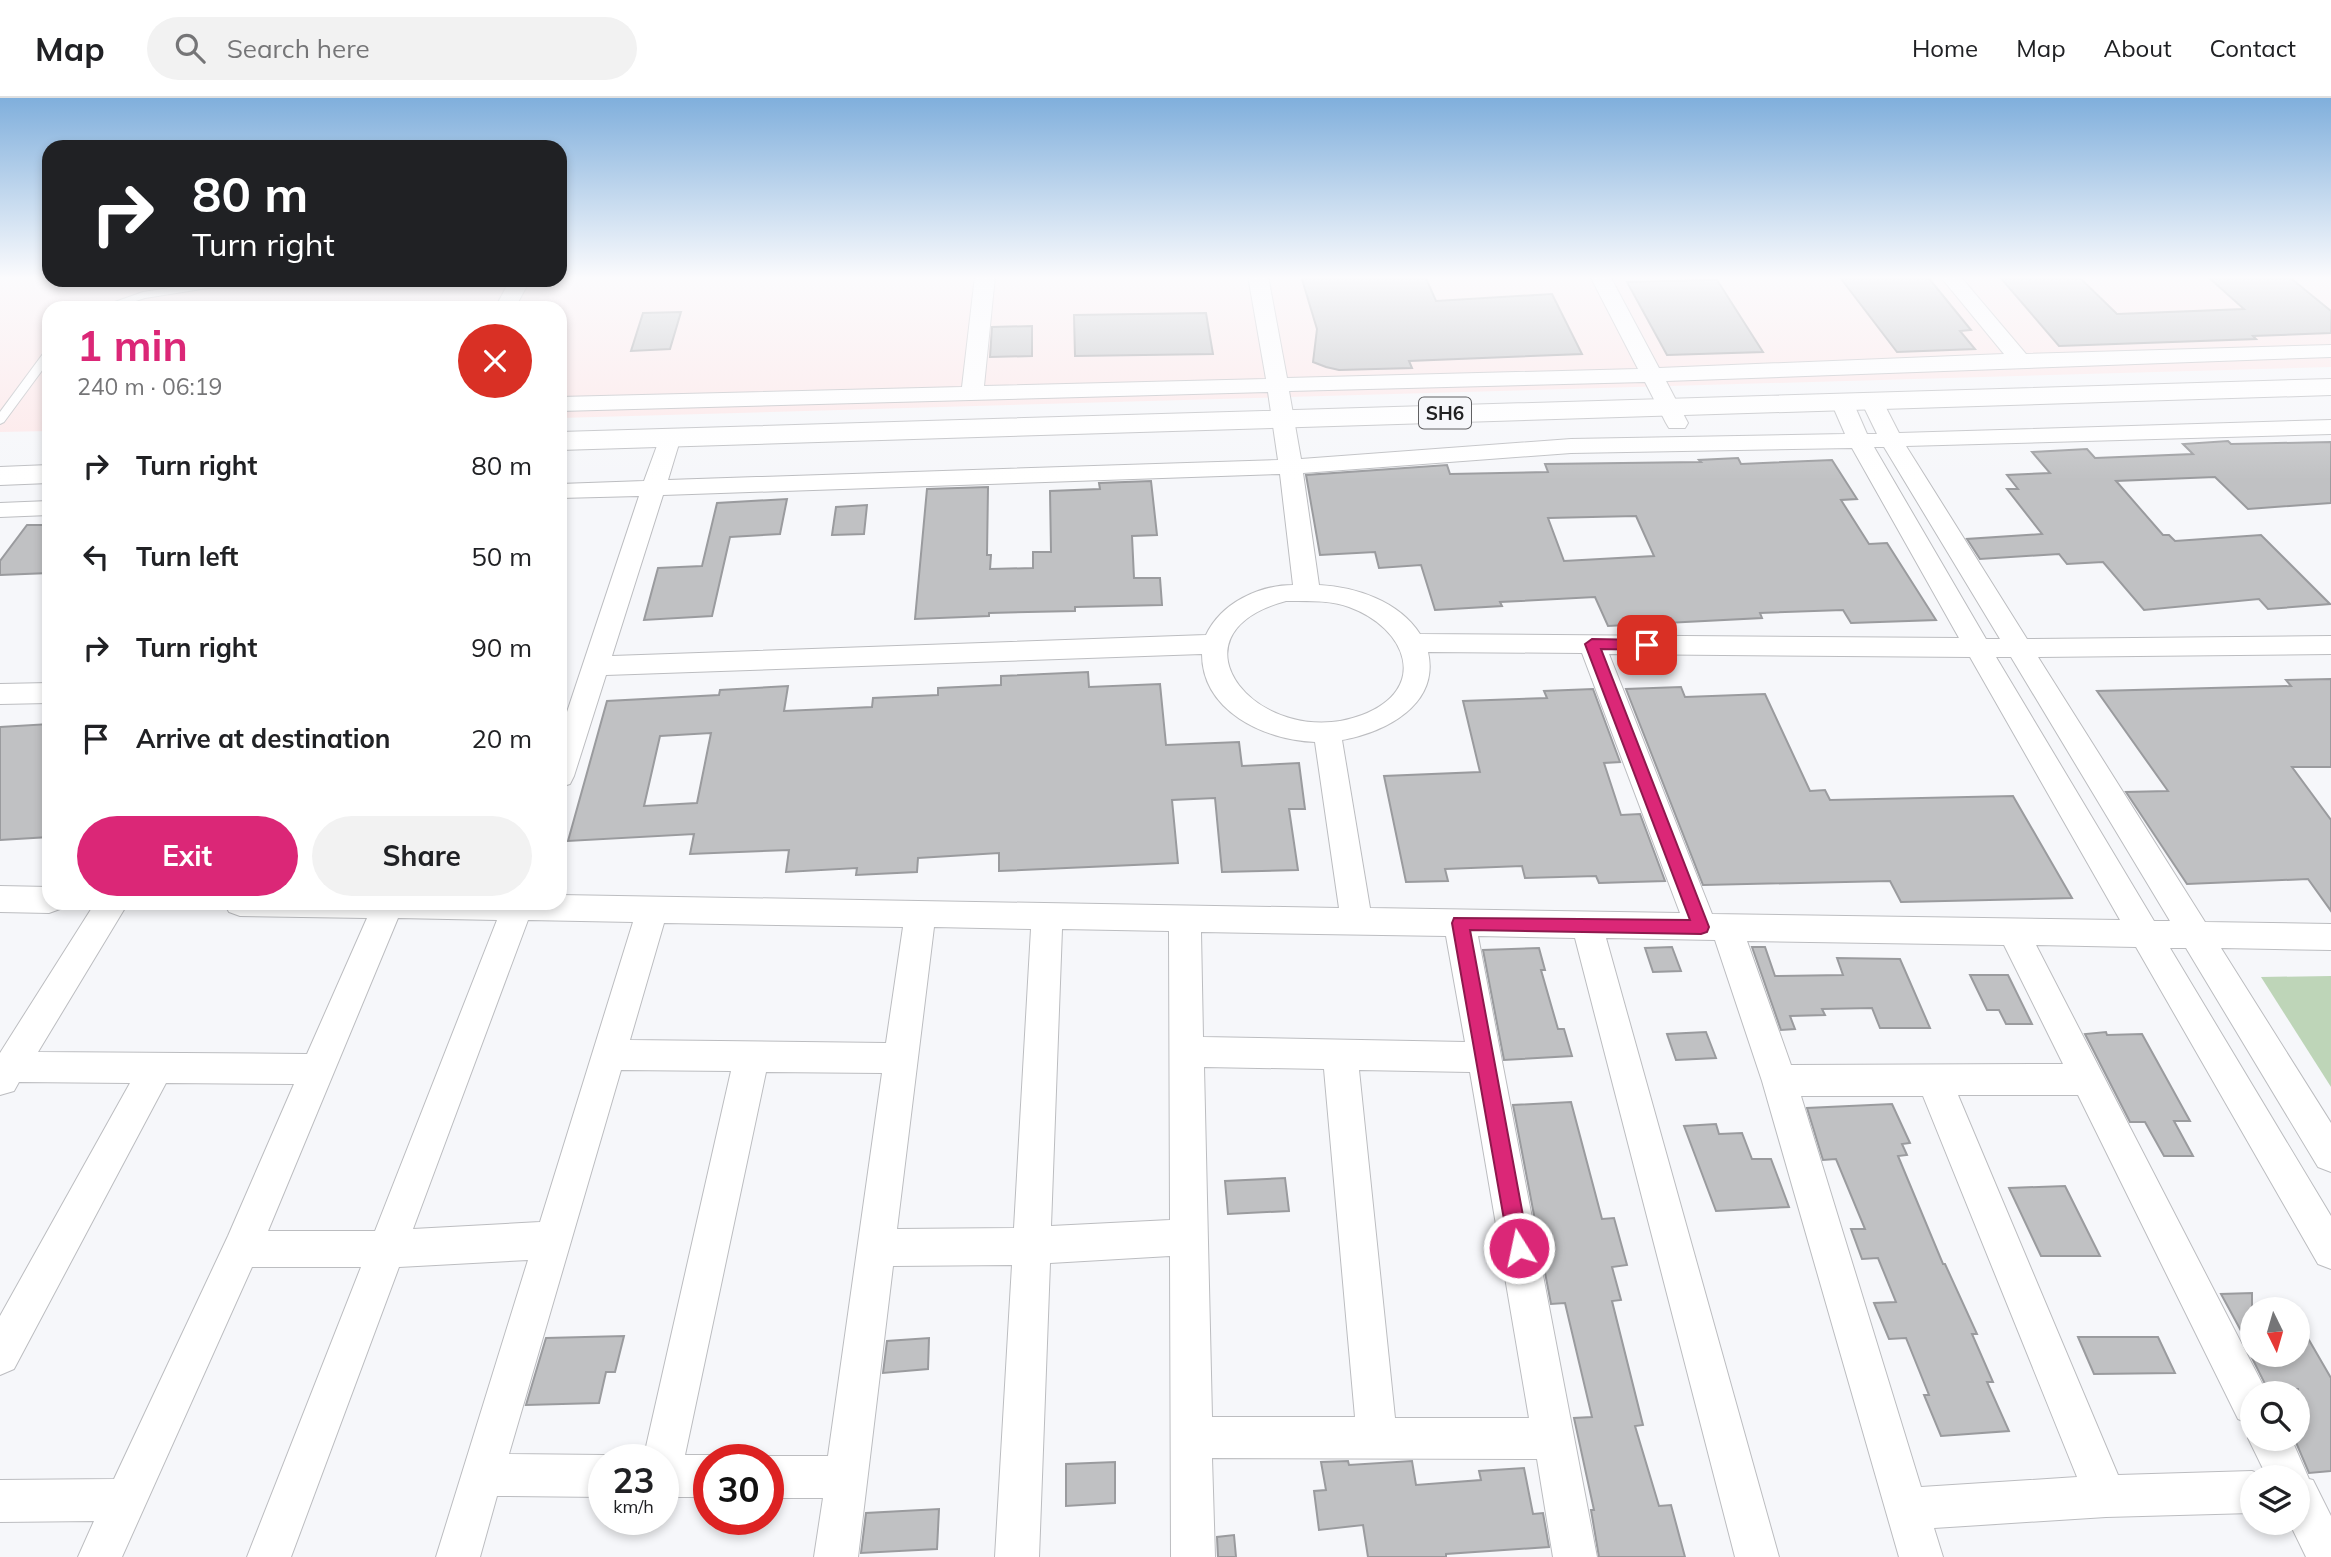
<!DOCTYPE html>
<html lang="en">
<head>
<meta charset="utf-8">
<style>
	body { margin:0; font-family:Mulish,sans-serif; background:#f2f2f2; color:#202124; height:100vh; display:flex; flex-direction:column; font-size:26px; white-space:nowrap }
	* { box-sizing:border-box; margin:0 }
	p { font-size:23px; color:#757577 }
	.icon { flex:none; width:38px; height:38px; fill:none; stroke:currentColor; stroke-width:2; stroke-linecap:round; stroke-linejoin:round }
	.map { position:relative; flex:1; overflow:hidden }
	.details { position:absolute; left:42px; top:203px; width:525px; height:609px; display:flex; flex-direction:column; background:#fff; border-radius:21px; box-shadow:0 4px 10px #0003 }
	.details>* { flex:none }
	.banner { position:absolute; left:42px; top:42px; width:525px; height:147px; border-radius:21px; box-shadow:0 4px 10px #0003; background:#202124; color:#fff; overflow:hidden }
	.needle { width:46px; rotate:175deg }
	.fabs { position:absolute; left:2240px; top:1199px; display:grid; gap:14px }
	.fabs a { display:grid; place-items:center; width:70px; height:70px; border-radius:50%; background:#fff; box-shadow:0 4px 10px #0003; font-size:35px }
	.speed { position:absolute; left:588px; top:1346px; display:flex; gap:14px; font-size:35px; font-weight:700; text-align:center }
	.speed>* { display:grid; place-content:center; width:91px; height:91px; border-radius:50%; background:#fff; box-shadow:0 4px 10px #0003; line-height:1 }
	.speed small { font-size:18px; font-weight:400 }
	.speed .limit { border:10px solid #d22; background:#fff; color:#111 }
	.pin { position:absolute; display:grid; place-items:center; width:60px; height:60px; color:#fff; margin:-30px; border-radius:14px; box-shadow:0 4px 10px #0006 }
	.me { position:absolute; width:77px; margin:-38px; rotate:350deg; stroke-linejoin:round; filter:drop-shadow(0 0 5px #0008) }
	.turn { display:flex; align-items:center; gap:24px; height:147px; padding:0 35px; font-size:32px }
	.turn .icon { width:91px; height:91px; stroke-width:2.5 }
	.turn b { display:block; font-size:49px; line-height:60px }
	.round { display:grid; place-items:center; flex:none; width:74px; height:74px; border-radius:37px; background:#f2f2f2 }
	.summary { display:flex; align-items:center; justify-content:space-between; height:119px; padding:0 35px }
	h1 { font-size:42px; font-weight:700; line-height:52px; color:#db2777 }
	.cta { display:flex; gap:14px; margin-top:auto; padding:14px 35px }
	.cta a { flex:1; height:80px; border-radius:42px; background:#db2777; color:#fff; font-size:28px; font-weight:700; line-height:80px; text-align:center }
	.cta a+a { background:#f2f2f2; color:#202124 }
	ul { padding:0; list-style:none }
	li { display:flex; align-items:center; gap:21px; height:91px; padding:0 35px }
	li div { flex:1 }
	li b { display:block; font-size:26px }
	li em { font-style:normal }
	header { display:flex; align-items:center; gap:42px; box-sizing:border-box; height:98px; padding:0 35px; background:#fff; border-bottom:2px solid #e0e0e0 }
	header strong { font-size:33px }
	nav { display:flex; gap:38px; margin-inline-start:auto; font-size:24px }
	.search { width:490px; height:63px; background:#f2f2f2; display:flex; align-items:center; gap:18px; box-sizing:border-box; padding:0 24px; border-radius:38px; color:#757577; font-size:26px }
	.map>svg:first-child { display:block }
	.industrial { fill:#fde7e8 }
	.green { fill:#bed5b8 }
	.building { fill:#c0c1c3; stroke:#9a9b9e; stroke-width:2; fill-rule:evenodd }
	.lines { fill:none; stroke-linecap:round; stroke-linejoin:round }
	.service-casing { stroke:#bcbdc0; stroke-width:2 }
	.minor-casing { stroke:#bcbdc0; stroke-width:2 }
	.primary-casing { stroke:#bcbdc0; stroke-width:2 }
	.service { fill:#fff; fill-rule:evenodd }
	.minor { fill:#fff; fill-rule:evenodd }
	.primary { fill:#fff; fill-rule:evenodd }
	.route { fill:#db2777; stroke:#8e194d; stroke-width:2 }
	.labels { text-anchor:middle; dominant-baseline:central; stroke-width:5; stroke-linejoin:round; paint-order:stroke }
	.shield { fill:#f6f7fa; stroke:#616163; stroke-width:2 }
	.shield-label { font-size:19px; font-weight:bold; fill:#212122 }
</style>
</head>
<body>
<header>
<strong>Map</strong>
<div class="search"><svg class="icon" aria-label="search" viewBox="0 0 24 24"><circle cx="10" cy="10" r="6"/><path d="M15 15l6 6"/></svg>Search here</div>
<nav><a>Home</a><a>Map</a><a>About</a><a>Contact</a></nav>
</header>
<div class="map">
<svg width="2331" height="1459" viewBox="0 0 2331 1459">
	<rect width="100%" height="100%" fill="#f6f7fa"/>
	<!-- industrial -->
	<path class="industrial" d="M 0,178 L 49,178 L 49,182 L 560,182 L 560,178 L 2331,178 L 2331,269 L 560,320 L 560,210 L 49,210 L 49,333 L 0,334 Z"/>
	<!-- green -->
	<path class="green" d="M 2331,878 L 2331,989 L 2261,879 Z"/>
	<!-- building -->
	<path class="building" d="M 1301,178 L 1425,178 L 1436,203 L 1552,196 L 1582,256 L 1409,263 L 1412,270 L 1339,272 L 1326,269 L 1313,264 L 1317,231 Z
		M 1839,178 L 1927,178 L 1971,232 L 1960,233 L 1975,251 L 1897,254 Z
		M 1999,178 L 2078,178 L 2117,216 L 2244,211 L 2207,178 L 2288,178 L 2331,213 L 2331,235 L 2253,238 L 2256,241 L 2059,248 Z
		M 1717,182 L 1763,254 L 1667,257 L 1627,184 Z
		M 681,214 L 670,251 L 631,253 L 643,215 Z
		M 1206,215 L 1213,256 L 1075,258 L 1074,217 Z
		M 1032,228 L 1032,258 L 990,259 L 992,229 Z
		M 2228,343 L 2231,346 L 2331,344 L 2331,405 L 2248,411 L 2215,379 L 2116,383 L 2163,437 L 2169,437 L 2175,443 L 2261,437 L 2330,506 L 2268,511 L 2259,501 L 2144,512 L 2103,464 L 2067,466 L 2059,456 L 1980,461 L 1967,441 L 2042,436 L 2007,391 L 2018,391 L 2007,377 L 2050,375 L 2032,354 L 2087,351 L 2095,360 L 2193,356 L 2183,346 Z
		M 1738,360 L 1741,366 L 1832,362 L 1857,401 L 1841,402 L 1869,446 L 1887,445 L 1936,522 L 1851,525 L 1843,512 L 1760,515 L 1762,520 L 1608,528 L 1595,499 L 1500,504 L 1502,508 L 1435,512 L 1421,467 L 1379,470 L 1375,454 L 1320,457 L 1306,377 L 1447,367 L 1450,376 L 1548,374 L 1545,366 L 1701,364 L 1699,362 ZM 1636,418 L 1654,458 L 1564,463 L 1548,420 Z
		M 1151,383 L 1157,437 L 1132,438 L 1134,480 L 1160,480 L 1162,507 L 1075,509 L 1075,513 L 989,515 L 989,518 L 915,521 L 927,391 L 988,389 L 987,457 L 991,457 L 990,471 L 1033,470 L 1033,454 L 1051,454 L 1050,393 L 1100,391 L 1099,385 Z
		M 787,401 L 780,436 L 730,439 L 712,518 L 644,522 L 658,470 L 702,468 L 717,405 Z
		M 867,407 L 864,436 L 832,437 L 836,409 Z
		M 27,427 L 49,427 L 49,475 L 0,477 L 0,463 Z
		M 1088,574 L 1089,589 L 1160,586 L 1166,647 L 1239,644 L 1242,668 L 1299,665 L 1305,711 L 1289,711 L 1298,772 L 1222,774 L 1215,700 L 1172,702 L 1178,765 L 999,773 L 999,755 L 918,760 L 917,774 L 856,777 L 857,770 L 786,774 L 789,752 L 690,756 L 694,736 L 568,743 L 607,603 L 719,597 L 720,592 L 788,588 L 784,613 L 872,609 L 873,600 L 938,597 L 938,590 L 1001,587 L 1001,578 ZM 711,635 L 697,705 L 644,708 L 660,638 Z
		M 2331,581 L 2331,669 L 2292,669 L 2331,722 L 2331,813 L 2308,781 L 2187,786 L 2126,694 L 2168,693 L 2097,593 L 2291,588 L 2286,582 Z
		M 1681,589 L 1685,599 L 1765,596 L 1810,693 L 1825,692 L 1830,702 L 2013,698 L 2072,800 L 1901,804 L 1890,783 L 1703,787 L 1626,591 Z
		M 1593,591 L 1620,664 L 1604,665 L 1621,717 L 1640,716 L 1665,783 L 1599,785 L 1596,778 L 1525,780 L 1522,768 L 1445,771 L 1448,783 L 1406,784 L 1384,678 L 1480,674 L 1463,603 L 1547,600 L 1544,593 Z
		M 49,626 L 49,739 L 0,742 L 0,629 Z
		M 1672,849 L 1681,873 L 1653,874 L 1645,850 Z
		M 1752,849 L 1765,849 L 1775,878 L 1843,877 L 1837,860 L 1900,861 L 1930,930 L 1880,930 L 1872,910 L 1822,911 L 1825,917 L 1790,918 L 1795,931 L 1781,932 Z
		M 1539,850 L 1545,872 L 1541,872 L 1558,931 L 1564,931 L 1572,958 L 1504,962 L 1483,852 Z
		M 1970,877 L 2008,877 L 2032,926 L 2006,926 L 1999,912 L 1987,912 Z
		M 1706,934 L 1716,960 L 1676,962 L 1667,936 Z
		M 2106,934 L 2107,937 L 2142,936 L 2190,1023 L 2174,1023 L 2193,1058 L 2164,1058 L 2145,1024 L 2130,1024 L 2085,936 Z
		M 1571,1004 L 1602,1121 L 1614,1120 L 1627,1167 L 1612,1169 L 1621,1202 L 1612,1203 L 1643,1327 L 1635,1328 L 1659,1408 L 1671,1407 L 1685,1459 L 1599,1459 L 1591,1412 L 1594,1412 L 1574,1320 L 1592,1319 L 1565,1205 L 1551,1206 L 1513,1007 Z
		M 1892,1006 L 1910,1045 L 1902,1046 L 1907,1057 L 1898,1058 L 1943,1166 L 1945,1166 L 1977,1236 L 1972,1236 L 1993,1284 L 1987,1284 L 2009,1333 L 1941,1338 L 1924,1297 L 1929,1297 L 1906,1240 L 1889,1241 L 1874,1205 L 1896,1204 L 1878,1160 L 1862,1161 L 1851,1131 L 1865,1131 L 1836,1061 L 1823,1062 L 1807,1010 Z
		M 1716,1026 L 1719,1036 L 1742,1035 L 1752,1061 L 1771,1061 L 1789,1109 L 1716,1113 L 1684,1028 Z
		M 1285,1080 L 1289,1113 L 1228,1116 L 1225,1083 Z
		M 2065,1088 L 2100,1158 L 2041,1158 L 2009,1090 Z
		M 2252,1195 L 2252,1253 L 2221,1196 Z
		M 2298,1223 L 2331,1280 L 2331,1373 L 2309,1375 L 2295,1342 L 2298,1341 L 2298,1291 L 2285,1291 L 2281,1285 L 2265,1286 L 2251,1258 L 2298,1256 Z
		M 624,1238 L 615,1274 L 606,1274 L 599,1305 L 526,1307 L 546,1240 Z
		M 2078,1239 L 2158,1239 L 2175,1275 L 2094,1276 Z
		M 929,1240 L 928,1271 L 883,1275 L 887,1243 Z
		M 1348,1363 L 1349,1367 L 1412,1363 L 1416,1387 L 1481,1382 L 1479,1373 L 1524,1370 L 1533,1416 L 1543,1415 L 1549,1449 L 1446,1456 L 1446,1459 L 1368,1459 L 1363,1427 L 1319,1432 L 1314,1393 L 1326,1392 L 1321,1364 Z
		M 1115,1364 L 1115,1405 L 1066,1408 L 1066,1366 Z
		M 939,1411 L 937,1451 L 861,1455 L 866,1415 Z
		M 1234,1437 L 1236,1459 L 1218,1459 L 1217,1439 Z"/>
	<g class="lines">
		<!-- service casing -->
		<g class="service-casing">
			<path id="service" d="M 412,182 L 417,185 L 416,187 L 208,190 L 145,200 L 114,210 L 98,210 L 143,194 L 208,184 Z
				M 49,252 L 49,263 L 4,324 L 0,326 L 0,314 L 45,253 Z"/>
		</g>
		<!-- minor casing -->
		<g class="minor-casing">
			<path id="minor" d="M 975,178 L 995,178 L 984,288 L 1266,281 L 1248,178 L 1268,178 L 1287,280 L 1638,271 L 1590,178 L 1610,178 L 1659,270 L 2004,256 L 1940,178 L 1960,178 L 2026,256 L 2331,247 L 2331,259 L 1666,283 L 1688,325 L 1685,330 L 1669,330 L 1666,325 L 1645,284 L 1289,293 L 1301,361 L 1571,341 L 1845,336 L 1831,304 L 1834,299 L 1850,299 L 1853,304 L 1867,336 L 1877,336 L 1861,303 L 1864,298 L 1880,298 L 1899,335 L 2331,322 L 2331,336 L 1906,348 L 2027,541 L 2331,538 L 2331,556 L 2038,559 L 2205,824 L 2331,826 L 2331,852 L 2221,850 L 2331,1025 L 2331,1074 L 2318,1069 L 2186,850 L 2170,850 L 2331,1118 L 2331,1171 L 2318,1166 L 2136,849 L 2036,847 L 2266,1293 L 2267,1295 L 2252,1295 L 2252,1327 L 2238,1321 L 2078,997 L 1958,997 L 2118,1377 L 2252,1373 L 2267,1379 L 2252,1379 L 2252,1415 L 2106,1419 L 1934,1430 L 1943,1459 L 1899,1459 L 1762,983 L 1715,842 L 1606,840 L 1779,1459 L 1735,1459 L 1575,840 L 1478,838 L 1597,1459 L 1553,1459 L 1537,1361 L 1212,1360 L 1215,1459 L 1171,1459 L 1170,1158 L 1050,1165 L 1039,1459 L 995,1459 L 1012,1167 L 893,1168 L 858,1459 L 814,1459 L 823,1400 L 768,1400 L 768,1362 L 760,1362 L 768,1358 L 828,1358 L 882,975 L 766,974 L 685,1357 L 709,1357 L 720,1362 L 709,1362 L 709,1399 L 663,1399 L 663,1362 L 643,1362 L 731,973 L 621,972 L 509,1356 L 604,1357 L 615,1362 L 604,1362 L 604,1399 L 497,1398 L 480,1459 L 436,1459 L 528,1162 L 399,1169 L 291,1459 L 247,1459 L 361,1169 L 252,1169 L 122,1459 L 78,1459 L 94,1423 L 0,1424 L 0,1382 L 114,1381 L 228,1138 L 294,986 L 166,985 L 14,1271 L 0,1277 L 0,1218 L 130,985 L 19,984 L 14,993 L 0,997 L 0,955 L 95,805 L 128,805 L 38,954 L 307,956 L 367,820 L 240,818 L 229,814 L 224,805 L 560,805 L 560,797 L 1339,810 L 1315,644 C 1264,642 1202,613 1202,556 L 606,577 L 574,678 L 570,686 L 560,689 L 560,635 L 639,398 L 560,400 L 560,386 L 644,383 L 662,334 L 678,334 L 681,339 L 668,382 L 1278,362 L 1268,294 L 560,313 L 560,299 L 962,289 ZM 1874,349 L 1884,349 L 2000,541 L 1986,541 ZM 1852,350 L 1959,540 L 1420,536 C 1399,503 1356,489 1319,487 L 1303,375 L 1571,355 ZM 1280,376 L 1293,487 C 1259,487 1221,505 1206,537 L 612,558 L 663,397 ZM 1286,503 C 1307,503 1330,502 1349,509 C 1407,530 1430,591 1362,617 C 1261,655 1160,537 1286,503 ZM 1428,554 L 1582,555 L 1680,815 L 1370,810 L 1342,642 C 1385,634 1440,607 1428,554 ZM 1609,556 L 1970,559 L 2120,822 L 1712,816 ZM 1996,559 L 2011,559 L 2170,823 L 2154,823 ZM 398,820 L 497,822 L 375,1133 L 268,1133 ZM 528,822 L 633,824 L 540,1124 L 413,1131 ZM 664,825 L 903,829 L 886,945 L 630,942 ZM 934,829 L 1031,831 L 1014,1130 L 897,1131 ZM 1062,831 L 1169,833 L 1170,1122 L 1051,1128 ZM 1201,834 L 1446,838 L 1465,944 L 1203,939 ZM 1747,843 L 2004,847 L 2063,966 L 1791,967 ZM 1204,969 L 1324,971 L 1355,1319 L 1212,1319 ZM 1359,972 L 1470,974 L 1529,1320 L 1395,1320 ZM 1801,998 L 1923,998 L 2077,1379 L 1921,1389 Z
				M 510,182 L 530,182 L 515,210 L 495,210 Z
				M 49,403 L 49,417 L 0,419 L 0,405 Z
				M 49,585 L 49,605 L 0,606 L 0,586 Z
				M 0,788 L 49,789 L 49,805 L 63,805 L 60,811 L 49,815 L 0,814 Z
				M 2252,1331 L 2252,1340 L 2291,1340 L 2309,1381 L 2313,1382 L 2331,1418 L 2331,1459 L 2306,1459 L 2289,1424 L 2298,1424 L 2298,1379 L 2267,1379 L 2248,1340 Z"/>
		</g>
		<!-- primary casing -->
		<g class="primary-casing">
			<path id="primary" d="M 2331,281 L 2331,297 L 560,352 L 560,334 Z
				M 49,367 L 49,385 L 0,387 L 0,369 Z"/>
		</g>
		<!-- service -->
		<use href="#service" class="service"/>
		<!-- minor -->
		<use href="#minor" class="minor"/>
		<!-- primary -->
		<use href="#primary" class="primary"/>
	</g>
	<!-- sky -->
	<linearGradient id="sky" x2="0" y2="1"><stop stop-color="#80afdc"/><stop offset="0.47" stop-color="#fbfbfd"/><stop offset="1" stop-color="#fbfbfd" stop-opacity="0"/></linearGradient>
	<rect width="2331" height="382" fill="url(#sky)"/>
	<!-- route -->
	<path class="route" d="M 1592,541 L 1647,542 L 1654,547 L 1647,552 L 1601,551 L 1709,829 L 1707,834 L 1701,836 L 1470,832 L 1529,1150 L 1526,1157 L 1519,1160 L 1512,1157 L 1509,1150 L 1452,825 L 1454,820 L 1690,822 L 1585,546 Z"/>
	<g class="labels">
		<!-- shield labels -->
		<rect class="shield" x="1419" y="299.5" width="52" height="31" rx="5"/>
		<g class="shield-label">
			<text x="1445" y="315">SH6</text>
		</g>
	</g>
</svg>
<div class="fabs">
<a><svg class="needle" viewBox="-14 -14 28 28"><path d="M0-13l5 13h-10z" fill="#e53935"/><path d="M0 13l5-13h-10z" fill="#757577"/></svg></a>
<a><svg class="icon" aria-label="search" viewBox="0 0 24 24"><circle cx="10" cy="10" r="6"/><path d="M15 15l6 6"/></svg></a>
<a><svg class="icon" aria-label="layers" viewBox="0 0 24 24"><path d="M12 4l9 5-9 5-9-5zM3 14l9 5 9-5"/></svg></a>
</div>
<div class="speed"><div>23<small>km/h</small></div><div class="limit">30</div></div>
<div class="pin" style="left:1647px;top:547px;background:#d93025"><svg class="icon" aria-label="arrive" viewBox="0 0 24 24"><path d="M6 21V4h12l-3 4 3 4H6"/></svg></div>
<svg class="me" style="left:1519px;top:1150px" viewBox="-20 -20 40 40"><circle r="17" fill="#db2777" stroke="#fff" stroke-width="3"/><path d="M0-11L8 9 0 5-8 9z" fill="#fff"/></svg>
<div class="banner">
<div class="turn"><svg class="icon" aria-label="right" viewBox="0 0 24 24"><path d="M7 20v-9h11M14 6l5 5-5 5"/></svg><div><b>80 m</b>Turn right</div></div>
</div>
<section class="details">
<div class="summary"><div><h1>1 min</h1><p>240 m · 06:19</p></div><a class="round" style="background:#d93025;color:#fff"><svg class="icon" aria-label="close" viewBox="0 0 24 24"><path d="M6 6l12 12M18 6L6 18"/></svg></a></div>
<ul>
<li><svg class="icon" aria-label="right" viewBox="0 0 24 24"><path d="M7 20v-9h11M14 6l5 5-5 5"/></svg><div><b>Turn right</b></div><em>80 m</em></li>
<li><svg class="icon" aria-label="left" viewBox="0 0 24 24"><path d="M17 20v-9H6M10 6l-5 5 5 5"/></svg><div><b>Turn left</b></div><em>50 m</em></li>
<li><svg class="icon" aria-label="right" viewBox="0 0 24 24"><path d="M7 20v-9h11M14 6l5 5-5 5"/></svg><div><b>Turn right</b></div><em>90 m</em></li>
<li><svg class="icon" aria-label="arrive" viewBox="0 0 24 24"><path d="M6 21V4h12l-3 4 3 4H6"/></svg><div><b>Arrive at destination</b></div><em>20 m</em></li>
</ul>
<div class="cta"><a>Exit</a><a>Share</a></div>
</section>
</div>
</body>
</html>
